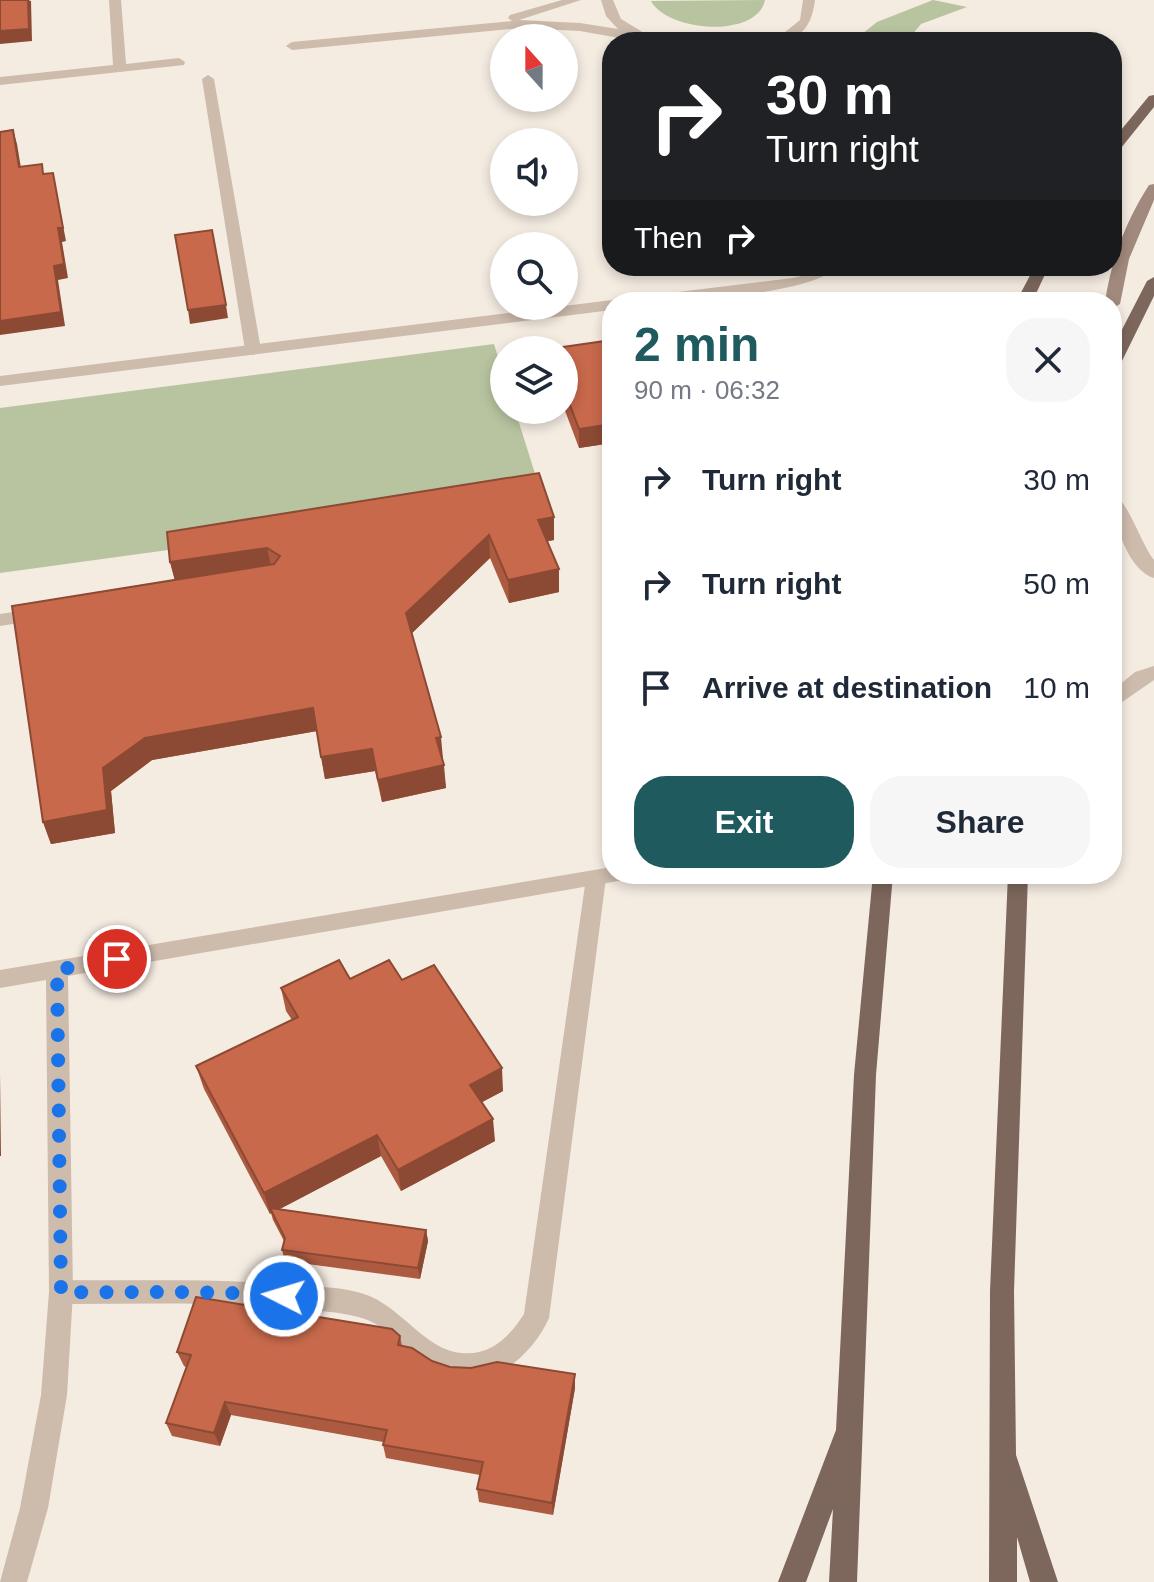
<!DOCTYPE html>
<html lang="en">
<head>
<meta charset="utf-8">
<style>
	body { margin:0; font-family:Arial,sans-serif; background:#f6f6f7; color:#1f2937; height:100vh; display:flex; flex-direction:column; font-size:30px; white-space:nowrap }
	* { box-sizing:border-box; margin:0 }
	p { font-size:26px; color:#747a83 }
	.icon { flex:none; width:44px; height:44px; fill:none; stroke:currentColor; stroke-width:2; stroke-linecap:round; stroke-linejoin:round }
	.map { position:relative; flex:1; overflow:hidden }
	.sheet { position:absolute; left:602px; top:292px; width:520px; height:592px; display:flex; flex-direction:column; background:#fff; border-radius:32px; box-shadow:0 4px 12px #0003 }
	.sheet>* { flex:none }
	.banner { position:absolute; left:602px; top:32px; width:520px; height:244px; border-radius:32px; box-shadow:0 4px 12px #0003; background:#202124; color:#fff; overflow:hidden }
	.needle { width:52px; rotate:339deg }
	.fabs { position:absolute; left:490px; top:24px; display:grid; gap:16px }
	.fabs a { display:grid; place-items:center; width:88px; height:88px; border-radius:50%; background:#fff; box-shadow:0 4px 12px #0003; font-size:40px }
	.pin { position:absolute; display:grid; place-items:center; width:68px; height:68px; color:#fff; margin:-34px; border:4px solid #fff; border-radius:50%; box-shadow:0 2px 8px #0007 }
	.me { position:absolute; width:88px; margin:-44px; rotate:275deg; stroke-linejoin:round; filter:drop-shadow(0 0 6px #0008) }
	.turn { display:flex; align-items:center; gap:28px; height:168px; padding:0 32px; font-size:36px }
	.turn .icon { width:104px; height:104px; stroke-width:2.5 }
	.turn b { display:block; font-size:56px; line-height:68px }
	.then { display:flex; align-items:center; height:76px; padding:0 32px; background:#0003; gap:16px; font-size:30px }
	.round { display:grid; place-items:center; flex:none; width:84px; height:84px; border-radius:32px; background:#f6f6f7 }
	.overview { display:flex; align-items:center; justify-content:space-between; height:136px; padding:0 32px }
	h1 { font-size:48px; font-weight:700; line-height:60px; color:#1f5a5e }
	.cta { display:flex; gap:16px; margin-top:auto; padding:16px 32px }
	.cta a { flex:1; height:92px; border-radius:32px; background:#1f5a5e; color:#fff; font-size:32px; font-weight:700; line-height:92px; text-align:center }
	.cta a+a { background:#f6f6f7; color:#1f2937 }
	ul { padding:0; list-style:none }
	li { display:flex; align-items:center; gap:24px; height:104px; padding:0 32px }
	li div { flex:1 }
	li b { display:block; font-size:30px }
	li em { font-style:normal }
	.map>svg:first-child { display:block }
	.green { fill:#b8c4a0 }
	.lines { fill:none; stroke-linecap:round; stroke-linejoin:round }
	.lane { fill:#cdbbac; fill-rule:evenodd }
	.street { fill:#cdbbac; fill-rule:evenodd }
	.secondary { fill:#a18a7d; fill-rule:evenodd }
	.primary { fill:#7d675c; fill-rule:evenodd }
	.wall { fill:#ac5a40 }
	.shaded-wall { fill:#8c4a34 }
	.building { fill:#c8694b; stroke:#8c4a34; stroke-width:2 }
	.route { stroke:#1a73e8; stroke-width:14; stroke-dasharray:0 25.2 }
</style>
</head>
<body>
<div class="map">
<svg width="1154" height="1582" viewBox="0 0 1154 1582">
	<rect width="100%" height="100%" fill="#f4ebe1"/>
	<!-- green -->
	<path class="green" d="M 765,0 C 757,39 668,32 651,1 Z
		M 933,0 L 967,7 L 921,24 L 906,42 L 852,42 L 877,22 Z
		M 494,344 L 504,376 L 504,410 L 515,410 L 543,499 L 0,573 L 0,408 Z"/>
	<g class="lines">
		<!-- lane -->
		<path class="lane" d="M 562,0 L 581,0 L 519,20 L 580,23 L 618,29 L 606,16 L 601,0 L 613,0 L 621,19 L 659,42 L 642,42 L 580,31 L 521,28 L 292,50 L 286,46 L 292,42 L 512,21 L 508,18 L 510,15 Z
			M 803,0 L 815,0 C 811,31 798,42 766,42 L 784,33 L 800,20 Z
			M 208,75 L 214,79 L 261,350 L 253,355 L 245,350 L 202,79 Z
			M 1112,493 C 1127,498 1142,546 1154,560 L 1154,578 C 1127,570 1112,518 1112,493 Z
			M 1154,666 L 1154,680 L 1112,709 L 1112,691 L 1135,672 Z
			M 596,870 L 603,872 L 606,878 L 549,1318 C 535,1349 507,1377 472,1379 C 413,1382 402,1327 358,1317 C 336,1311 314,1311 292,1309 C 215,1301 138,1304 61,1304 L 52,1300 L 49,1292 L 52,1284 L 61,1280 C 140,1281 219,1278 298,1285 C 320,1287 343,1287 364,1294 C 401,1306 425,1350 461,1353 C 491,1356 509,1337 524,1314 L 586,878 L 589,872 Z"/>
		<!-- street -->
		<path class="street" d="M 109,0 L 121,0 L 126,64 L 179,58 L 185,62 L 184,65 L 0,85 L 0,77 L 113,65 Z
			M 788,32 L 794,36 L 792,42 L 780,42 L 784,33 Z
			M 822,266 L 839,266 C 811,296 673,302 629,302 L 637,297 L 793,278 L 810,274 Z
			M 612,300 L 618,302 L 612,302 L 612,310 L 0,386 L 0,376 Z
			M 39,608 L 45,609 L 48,614 L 45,619 L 0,626 L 0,614 Z
			M 612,867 L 612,874 L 627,874 L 624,880 L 68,976 L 73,1292 L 67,1395 L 48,1508 L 27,1582 L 0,1582 L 20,1508 L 41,1395 L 49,1292 L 46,980 L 0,988 L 0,970 Z"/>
		<!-- secondary -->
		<path class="secondary" d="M 1154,184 L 1154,200 L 1129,259 L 1120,304 L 1112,309 L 1112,302 L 1105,302 C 1111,260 1126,221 1149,185 Z"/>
		<!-- primary -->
		<path class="primary" d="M 1154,95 L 1154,107 L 1117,153 L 1112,154 L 1112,141 L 1149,96 Z
			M 1035,266 L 1049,266 L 1032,302 L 1016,302 Z
			M 1154,277 L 1154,296 L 1120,365 L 1112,370 L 1112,349 L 1147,281 Z
			M 873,874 L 893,874 L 876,1075 L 857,1582 L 829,1582 L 833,1509 L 806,1582 L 778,1582 L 836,1430 L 854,1075 Z
			M 1008,874 L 1028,874 L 1014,1291 L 1016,1455 L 1058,1582 L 1030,1582 L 1017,1537 L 1017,1582 L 989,1582 L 990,1291 Z"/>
	</g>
	<!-- wall -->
	<path class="wall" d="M 612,340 L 612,443 L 579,448 L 564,408 L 564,350 Z
		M 554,517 L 554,540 L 547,541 L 559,592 L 509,603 L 490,558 L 412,633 L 443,759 L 442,760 L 446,788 L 382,802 L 375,771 L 325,779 L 317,731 L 152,760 L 111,791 L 115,833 L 51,844 L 43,822 L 175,580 L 170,562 L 167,532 Z
		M 350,979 L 402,980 L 503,1091 L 482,1102 L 495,1141 L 401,1191 L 381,1156 L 278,1210 L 426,1230 L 428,1241 L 420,1279 L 285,1261 L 282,1250 L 284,1241 L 273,1220 L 271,1213 L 270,1214 L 204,1089 L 196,1066 L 292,1020 L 286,1011 L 281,988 Z
		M 400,1336 L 402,1346 L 432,1361 L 450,1367 L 575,1374 L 575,1388 L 553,1515 L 479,1502 L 477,1489 L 480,1475 L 386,1458 L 383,1445 L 383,1442 L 231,1415 L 220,1446 L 172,1436 L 166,1423 L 186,1367 L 184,1366 L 177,1352 Z"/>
	<!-- shaded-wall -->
	<path class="shaded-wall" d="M 28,0 L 31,1 L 32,41 L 0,44 L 0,31 Z
		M 13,130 L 17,144 L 23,180 L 19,167 Z
		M 53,173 L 66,241 L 62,242 L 68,278 L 58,280 L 65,326 L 0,335 L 0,321 L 54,266 L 58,228 Z
		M 226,305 L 228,318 L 190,324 L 188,310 Z
		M 612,424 L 612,443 L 579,448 L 579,429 Z
		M 554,517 L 554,540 L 539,543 L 538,520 Z
		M 489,535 L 490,558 L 409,636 L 406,613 Z
		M 267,548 L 272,571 L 176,585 L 170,562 Z
		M 559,569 L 559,592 L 509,603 L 508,580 Z
		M 313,708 L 317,731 L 152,760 L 111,791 L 115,833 L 51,844 L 43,822 L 103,768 L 145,738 Z
		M 441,737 L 443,759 L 438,761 L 436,738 Z
		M 372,749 L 375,771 L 325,779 L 321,757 Z
		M 444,765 L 446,788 L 382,802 L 378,780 Z
		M 502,1068 L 503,1091 L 473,1107 L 470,1085 Z
		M 0,1074 L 1,1156 L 0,1156 Z
		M 493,1119 L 495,1141 L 401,1191 L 398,1170 Z
		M 377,1135 L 381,1156 L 272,1213 L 270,1208 L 271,1213 L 270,1214 L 264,1193 Z
		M 426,1230 L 428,1241 L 420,1279 L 418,1268 Z
		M 575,1374 L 575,1388 L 553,1515 L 552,1503 Z
		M 225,1402 L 231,1415 L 220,1446 L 214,1433 Z"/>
	<!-- building -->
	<path class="building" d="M 0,0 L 28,0 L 29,29 L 0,31 Z
		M 13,130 L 19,167 L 42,164 L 43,174 L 53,173 L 63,228 L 58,228 L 64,264 L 54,266 L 61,312 L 0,321 L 0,132 Z
		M 212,230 L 226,305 L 188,310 L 175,235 Z
		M 612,340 L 612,424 L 579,429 L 564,389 L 564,350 L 549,349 Z
		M 539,473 L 554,517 L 538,520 L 559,569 L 508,580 L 489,535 L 406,613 L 441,737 L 436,738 L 444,765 L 378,780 L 372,749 L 321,757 L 313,708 L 145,738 L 103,768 L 107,810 L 43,822 L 12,606 L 274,564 L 280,556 L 267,548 L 170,562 L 167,532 Z
		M 339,960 L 350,979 L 389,960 L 402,980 L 434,965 L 502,1068 L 470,1085 L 493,1119 L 398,1170 L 377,1135 L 264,1193 L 196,1066 L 298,1017 L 281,988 Z
		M 270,1208 L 426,1230 L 418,1268 L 282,1250 L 285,1238 Z
		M 196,1297 L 392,1329 L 400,1336 L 398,1345 L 412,1348 L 432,1361 L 450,1367 L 471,1368 L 497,1362 L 575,1374 L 552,1503 L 477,1489 L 483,1462 L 383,1445 L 387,1430 L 225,1402 L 214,1433 L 166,1423 L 191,1355 L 177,1352 Z"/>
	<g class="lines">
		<!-- route -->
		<path class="route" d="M 117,959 L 57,970 L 61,1292 C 136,1293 210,1290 284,1296"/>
	</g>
</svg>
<div class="fabs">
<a><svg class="needle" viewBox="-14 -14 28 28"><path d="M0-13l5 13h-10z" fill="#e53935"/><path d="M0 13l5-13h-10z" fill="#747a83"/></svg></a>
<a><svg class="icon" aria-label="sound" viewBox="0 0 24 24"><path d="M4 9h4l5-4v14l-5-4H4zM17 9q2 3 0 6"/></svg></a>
<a><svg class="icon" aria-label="search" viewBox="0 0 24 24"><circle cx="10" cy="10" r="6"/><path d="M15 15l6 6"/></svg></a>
<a><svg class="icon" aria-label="layers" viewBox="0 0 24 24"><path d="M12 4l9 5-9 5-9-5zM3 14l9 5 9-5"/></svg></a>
</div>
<div class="pin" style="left:117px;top:959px;background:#d93025"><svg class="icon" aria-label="arrive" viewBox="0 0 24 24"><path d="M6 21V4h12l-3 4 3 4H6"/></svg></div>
<svg class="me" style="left:284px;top:1296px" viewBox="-20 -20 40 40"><circle r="17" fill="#1a73e8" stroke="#fff" stroke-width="3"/><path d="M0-11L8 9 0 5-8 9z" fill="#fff"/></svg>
<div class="banner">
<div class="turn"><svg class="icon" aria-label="right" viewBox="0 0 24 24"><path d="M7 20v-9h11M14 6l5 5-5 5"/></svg><div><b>30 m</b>Turn right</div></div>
<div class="then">Then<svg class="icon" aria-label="right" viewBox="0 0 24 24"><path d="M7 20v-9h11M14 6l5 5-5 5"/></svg></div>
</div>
<section class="sheet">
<div class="overview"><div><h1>2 min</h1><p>90 m · 06:32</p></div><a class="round"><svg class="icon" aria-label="close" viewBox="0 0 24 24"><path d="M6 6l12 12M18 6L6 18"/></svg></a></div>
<ul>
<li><svg class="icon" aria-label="right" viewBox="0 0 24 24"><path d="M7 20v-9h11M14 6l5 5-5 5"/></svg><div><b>Turn right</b></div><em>30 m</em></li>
<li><svg class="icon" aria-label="right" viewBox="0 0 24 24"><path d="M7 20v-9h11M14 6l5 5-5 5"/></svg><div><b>Turn right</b></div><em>50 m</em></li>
<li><svg class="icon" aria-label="arrive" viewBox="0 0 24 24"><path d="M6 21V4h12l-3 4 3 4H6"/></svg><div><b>Arrive at destination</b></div><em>10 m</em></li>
</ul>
<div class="cta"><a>Exit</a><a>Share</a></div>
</section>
</div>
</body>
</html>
